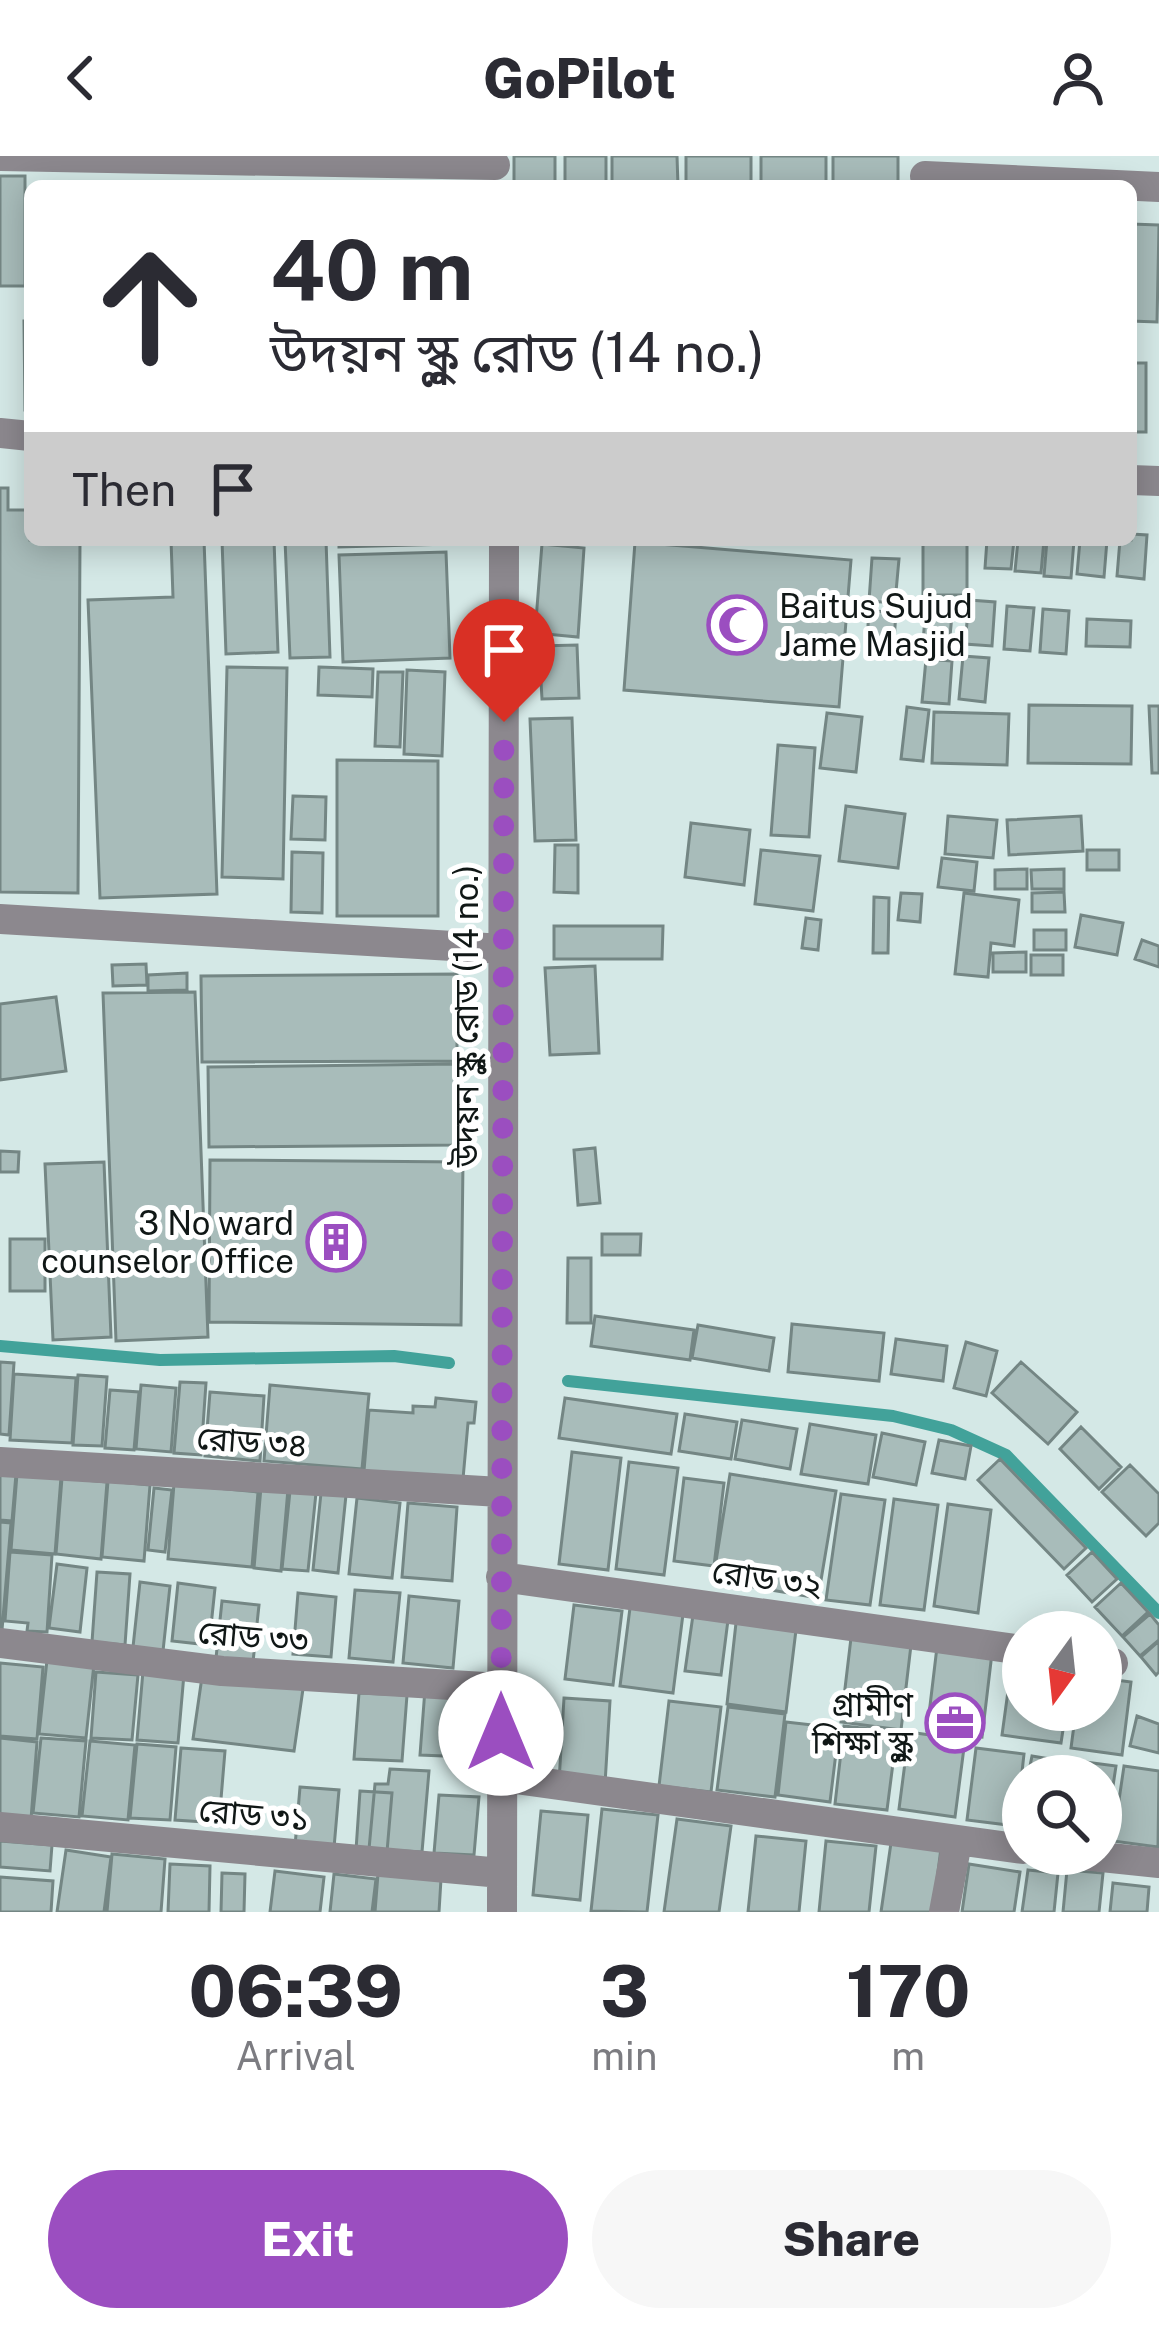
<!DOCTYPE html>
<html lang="en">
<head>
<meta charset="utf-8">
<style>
	body { margin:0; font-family:"Public Sans","Noto Sans Bengali",sans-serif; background:#f7f7f7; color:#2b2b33; height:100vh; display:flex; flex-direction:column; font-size:45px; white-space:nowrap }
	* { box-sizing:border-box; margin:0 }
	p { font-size:39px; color:#7c7c81 }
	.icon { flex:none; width:66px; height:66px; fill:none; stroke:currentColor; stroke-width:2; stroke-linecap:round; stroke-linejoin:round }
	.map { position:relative; height:1756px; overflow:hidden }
	.panel { display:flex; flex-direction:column; background:#fff; flex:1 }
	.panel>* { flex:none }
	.guide { position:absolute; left:24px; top:24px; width:1113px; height:366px; border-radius:18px; box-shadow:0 6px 30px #0003; background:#fff; color:#2b2b33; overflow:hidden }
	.needle { width:78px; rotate:195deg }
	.tools { position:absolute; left:1002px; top:1455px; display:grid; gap:24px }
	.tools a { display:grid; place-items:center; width:120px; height:120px; border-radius:50%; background:#fff; box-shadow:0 6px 30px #0003; font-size:60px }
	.pin { position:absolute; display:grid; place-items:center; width:102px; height:102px; color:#fff; margin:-123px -51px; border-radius:50% 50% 50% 0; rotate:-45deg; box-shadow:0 0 12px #0007 }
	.pin .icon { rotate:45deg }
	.me { position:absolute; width:132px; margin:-66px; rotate:0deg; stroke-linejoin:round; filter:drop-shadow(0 0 9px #0008) }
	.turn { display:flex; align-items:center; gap:42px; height:252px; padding:0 48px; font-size:54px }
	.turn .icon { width:156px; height:156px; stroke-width:2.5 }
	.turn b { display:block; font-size:84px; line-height:102px }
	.then { display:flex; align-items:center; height:114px; padding:0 48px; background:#0003; gap:24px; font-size:45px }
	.eta { display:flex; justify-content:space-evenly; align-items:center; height:204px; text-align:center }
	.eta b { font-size:72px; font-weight:800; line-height:84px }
	.button { display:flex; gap:24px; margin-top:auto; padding:24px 48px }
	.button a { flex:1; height:138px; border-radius:72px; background:#9b4ec0; color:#fff; font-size:48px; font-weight:800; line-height:138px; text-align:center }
	.button a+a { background:#f7f7f7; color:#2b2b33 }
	header { display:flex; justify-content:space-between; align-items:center; height:156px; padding:0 48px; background:#fff; font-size:54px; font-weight:800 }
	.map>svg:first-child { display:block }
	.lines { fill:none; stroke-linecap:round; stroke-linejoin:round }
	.stream { stroke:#42a29a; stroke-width:12 }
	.building { fill:#a8bcba; stroke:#748684; stroke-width:3 }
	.minor { stroke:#8c888e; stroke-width:30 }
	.route { stroke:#9b4ec0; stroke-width:21; stroke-dasharray:0 37.8 }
	.labels { text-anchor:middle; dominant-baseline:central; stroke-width:10; stroke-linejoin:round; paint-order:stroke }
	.poi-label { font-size:33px; fill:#101716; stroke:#fff; text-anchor:end }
	.street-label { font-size:33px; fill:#101716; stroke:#fff }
</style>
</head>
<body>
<header><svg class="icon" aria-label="back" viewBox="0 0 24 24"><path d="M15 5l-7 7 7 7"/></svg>GoPilot<svg class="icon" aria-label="person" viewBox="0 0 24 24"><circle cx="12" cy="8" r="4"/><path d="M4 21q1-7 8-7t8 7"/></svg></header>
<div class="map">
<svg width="1159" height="1756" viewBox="0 0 1159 1756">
	<rect width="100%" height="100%" fill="#d4e8e6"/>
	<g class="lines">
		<!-- stream -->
		<path class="stream" d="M 0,1190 L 160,1204 L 394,1200 L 449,1207
			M 568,1225 L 893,1260 L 951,1274 L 1006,1299 L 1159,1457"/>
	</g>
	<!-- building -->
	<path class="building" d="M 514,0 L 555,0 L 555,30 L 514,30 Z
		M 565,0 L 606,0 L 606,30 L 565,30 Z
		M 612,0 L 677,0 L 678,30 L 612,30 Z
		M 686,0 L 751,0 L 751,30 L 686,30 Z
		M 761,0 L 826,0 L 826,30 L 761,30 Z
		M 833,0 L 898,0 L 898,30 L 833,30 Z
		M 0,20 L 25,20 L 25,130 L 0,130 Z
		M 1131,68 L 1159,69 L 1157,166 L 1131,165 Z
		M 24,165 L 30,165 L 30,254 L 25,254 Z
		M 1131,207 L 1146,207 L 1146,276 L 1131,276 Z
		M 0,332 L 8,332 L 8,354 L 30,354 L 30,384 L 80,384 L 78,737 L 0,736 Z
		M 1131,378 L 1147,379 L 1144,423 L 1117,420 L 1120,384 L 1131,384 Z
		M 171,384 L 204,384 L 217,738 L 100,742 L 88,444 L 173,441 Z
		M 222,384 L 274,384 L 278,496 L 226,498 Z
		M 285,384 L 326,384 L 330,501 L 290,502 Z
		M 339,384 L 450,384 L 450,388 L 339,391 Z
		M 923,384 L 967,384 L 967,439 L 923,439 Z
		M 987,384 L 1014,384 L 1011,413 L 985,412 Z
		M 1018,384 L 1044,384 L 1041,417 L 1015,415 Z
		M 1047,384 L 1074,384 L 1071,422 L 1044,420 Z
		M 1080,384 L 1107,384 L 1104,421 L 1077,418 Z
		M 635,386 L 851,404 L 839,551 L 624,534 Z
		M 542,388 L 584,392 L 578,481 L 535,477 Z
		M 446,396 L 450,502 L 343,506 L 339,399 Z
		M 872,402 L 899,403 L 895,447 L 869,445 Z
		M 969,444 L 995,446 L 992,490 L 965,488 Z
		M 926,445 L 953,448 L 949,491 L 923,488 Z
		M 1007,450 L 1034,452 L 1030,495 L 1004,493 Z
		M 1043,453 L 1069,455 L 1066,498 L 1040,496 Z
		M 869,455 L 896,456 L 893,500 L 866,498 Z
		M 1087,463 L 1131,465 L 1130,491 L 1086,490 Z
		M 577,489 L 579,542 L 542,543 L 539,490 Z
		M 963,500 L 989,502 L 985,546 L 959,543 Z
		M 926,503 L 952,505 L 949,548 L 922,546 Z
		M 227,511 L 287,512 L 283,723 L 222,721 Z
		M 319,511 L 373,513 L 372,541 L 318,539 Z
		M 407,514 L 445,516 L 442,600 L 404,598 Z
		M 378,516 L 403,516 L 400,591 L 375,590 Z
		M 1029,549 L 1132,550 L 1131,608 L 1028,607 Z
		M 1149,550 L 1159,550 L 1159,617 L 1152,617 Z
		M 907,551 L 929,554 L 923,605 L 901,603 Z
		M 934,556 L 1009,558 L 1007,609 L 932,607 Z
		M 827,557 L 862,561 L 856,616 L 820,612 Z
		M 572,562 L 576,684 L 535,685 L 530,563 Z
		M 778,589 L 815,592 L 809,681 L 771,679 Z
		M 337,604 L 438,605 L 438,760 L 337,760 Z
		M 293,640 L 326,641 L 325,684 L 291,683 Z
		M 846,650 L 905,658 L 898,712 L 839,705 Z
		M 948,660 L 997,664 L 993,702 L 945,698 Z
		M 1081,660 L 1083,695 L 1009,699 L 1007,664 Z
		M 691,667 L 750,674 L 744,729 L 685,721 Z
		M 555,689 L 578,689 L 578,737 L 554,736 Z
		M 761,694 L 820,700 L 813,755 L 755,748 Z
		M 1087,694 L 1119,694 L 1119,714 L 1087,714 Z
		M 292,696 L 323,697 L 322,757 L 291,756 Z
		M 942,702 L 977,706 L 974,735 L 938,731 Z
		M 1027,713 L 1027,733 L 995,733 L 995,714 Z
		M 1064,713 L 1064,733 L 1032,733 L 1031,714 Z
		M 1064,736 L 1065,756 L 1032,756 L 1032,737 Z
		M 901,737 L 922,738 L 920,766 L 898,764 Z
		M 964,737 L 1019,744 L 1014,790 L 991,787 L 988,821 L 955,818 Z
		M 874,741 L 889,742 L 888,797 L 873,797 Z
		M 1081,759 L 1123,767 L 1117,799 L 1075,791 Z
		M 806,762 L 821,764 L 818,794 L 802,792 Z
		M 554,770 L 663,770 L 662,803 L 554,803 Z
		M 1034,774 L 1066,774 L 1066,794 L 1034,794 Z
		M 1142,784 L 1159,790 L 1159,811 L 1135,803 Z
		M 1026,796 L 1026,816 L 993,816 L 993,797 Z
		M 1031,799 L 1063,799 L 1063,819 L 1031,819 Z
		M 146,808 L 147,829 L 113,830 L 112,809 Z
		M 595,810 L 599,897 L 550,899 L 545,812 Z
		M 187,817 L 187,834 L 148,835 L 148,819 Z
		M 457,818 L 457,905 L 202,906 L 201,820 Z
		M 195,836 L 208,1181 L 116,1185 L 103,837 Z
		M 56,841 L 66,915 L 0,924 L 0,848 Z
		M 457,908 L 457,989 L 209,991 L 208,911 Z
		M 595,992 L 600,1047 L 578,1049 L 574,994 Z
		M 0,995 L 19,996 L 18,1016 L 0,1016 Z
		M 210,1004 L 463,1006 L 461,1169 L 209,1166 Z
		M 104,1006 L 111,1181 L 53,1184 L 45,1008 Z
		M 602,1078 L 641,1078 L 640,1099 L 602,1099 Z
		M 10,1083 L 45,1083 L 45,1135 L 10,1135 Z
		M 568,1102 L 591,1102 L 591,1167 L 567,1167 Z
		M 595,1160 L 694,1174 L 690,1204 L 591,1190 Z
		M 792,1168 L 884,1177 L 879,1225 L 788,1216 Z
		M 698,1169 L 774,1182 L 769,1215 L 692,1202 Z
		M 896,1183 L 947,1190 L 943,1225 L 891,1218 Z
		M 966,1186 L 997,1195 L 986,1240 L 954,1232 Z
		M 0,1206 L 14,1207 L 9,1279 L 0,1278 Z
		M 1021,1206 L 1077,1256 L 1048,1288 L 992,1237 Z
		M 14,1218 L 76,1222 L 72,1287 L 10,1284 Z
		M 78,1219 L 107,1221 L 102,1290 L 73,1289 Z
		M 180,1226 L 206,1227 L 201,1299 L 174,1297 Z
		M 141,1229 L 176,1232 L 171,1296 L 136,1293 Z
		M 270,1229 L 369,1238 L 362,1313 L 264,1305 Z
		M 110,1234 L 139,1236 L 134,1294 L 105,1292 Z
		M 210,1236 L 264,1240 L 260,1305 L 205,1300 Z
		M 436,1242 L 476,1246 L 474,1267 L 468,1267 L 463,1323 L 364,1315 L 369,1254 L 413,1257 L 413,1250 L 435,1251 Z
		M 565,1242 L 677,1258 L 671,1298 L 559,1282 Z
		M 685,1258 L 737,1266 L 731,1303 L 679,1295 Z
		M 742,1264 L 797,1273 L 790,1313 L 735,1303 Z
		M 810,1268 L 876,1279 L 868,1328 L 801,1318 Z
		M 1081,1271 L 1121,1311 L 1099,1333 L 1060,1293 Z
		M 882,1277 L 925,1286 L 916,1329 L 873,1321 Z
		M 939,1284 L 971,1290 L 965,1323 L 932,1317 Z
		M 572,1296 L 621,1302 L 608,1414 L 559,1408 Z
		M 1000,1303 L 1086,1392 L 1064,1413 L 978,1324 Z
		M 629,1306 L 678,1312 L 664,1419 L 616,1413 Z
		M 1130,1309 L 1159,1338 L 1159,1367 L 1146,1380 L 1102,1336 Z
		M 0,1316 L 16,1318 L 12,1365 L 0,1364 Z
		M 17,1318 L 61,1321 L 55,1398 L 11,1394 Z
		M 730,1318 L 836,1335 L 818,1442 L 713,1424 Z
		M 62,1322 L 107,1326 L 101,1403 L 56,1398 Z
		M 684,1322 L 724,1327 L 714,1410 L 674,1405 Z
		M 108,1325 L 150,1329 L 144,1405 L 102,1401 Z
		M 174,1328 L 258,1336 L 252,1411 L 168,1403 Z
		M 261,1331 L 288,1333 L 281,1415 L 254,1412 Z
		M 154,1332 L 172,1334 L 165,1396 L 148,1394 Z
		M 290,1335 L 316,1337 L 308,1415 L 282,1413 Z
		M 321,1337 L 346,1339 L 338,1417 L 313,1414 Z
		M 841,1338 L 885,1344 L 870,1449 L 826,1444 Z
		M 357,1342 L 400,1347 L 392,1422 L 349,1418 Z
		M 894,1343 L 938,1349 L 924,1454 L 880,1449 Z
		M 408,1347 L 457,1351 L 452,1425 L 402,1421 Z
		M 948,1348 L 991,1354 L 978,1457 L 934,1450 Z
		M 0,1366 L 11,1367 L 2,1474 L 0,1473 Z
		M 10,1396 L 52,1399 L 47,1476 L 27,1475 L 28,1467 L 5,1465 Z
		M 1092,1396 L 1117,1423 L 1092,1446 L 1067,1419 Z
		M 57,1408 L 87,1412 L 80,1476 L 49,1472 Z
		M 97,1416 L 130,1418 L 125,1489 L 92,1486 Z
		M 140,1426 L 170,1430 L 163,1495 L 133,1491 Z
		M 178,1427 L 215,1432 L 209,1489 L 172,1485 Z
		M 1121,1427 L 1148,1456 L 1122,1480 L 1095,1451 Z
		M 355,1434 L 400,1437 L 393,1506 L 349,1502 Z
		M 298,1437 L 336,1441 L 331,1501 L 293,1498 Z
		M 409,1440 L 459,1445 L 453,1512 L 403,1507 Z
		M 222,1445 L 259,1449 L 253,1506 L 216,1502 Z
		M 574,1449 L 622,1455 L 613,1529 L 565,1523 Z
		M 630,1452 L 683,1458 L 673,1537 L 620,1530 Z
		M 1150,1458 L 1159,1469 L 1159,1484 L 1140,1500 L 1123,1481 Z
		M 693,1459 L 728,1464 L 721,1519 L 685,1515 Z
		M 736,1467 L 796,1474 L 786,1556 L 727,1548 Z
		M 851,1482 L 911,1489 L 901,1574 L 841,1566 Z
		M 1159,1485 L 1159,1516 L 1156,1519 L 1141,1501 Z
		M 937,1491 L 992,1497 L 982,1581 L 927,1575 Z
		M 47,1504 L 94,1508 L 86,1582 L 39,1578 Z
		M 1012,1506 L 1023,1508 L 1023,1554 L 1066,1554 L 1061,1587 L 1002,1579 Z
		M 0,1507 L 43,1511 L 37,1583 L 0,1580 Z
		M 143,1515 L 184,1518 L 178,1587 L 137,1584 Z
		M 96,1516 L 138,1519 L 132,1584 L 91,1582 Z
		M 202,1521 L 303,1533 L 294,1595 L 193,1583 Z
		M 1101,1522 L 1131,1526 L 1122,1599 L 1071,1592 L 1076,1554 L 1101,1554 Z
		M 425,1533 L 474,1535 L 468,1601 L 420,1599 Z
		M 359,1537 L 407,1539 L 402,1605 L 354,1603 Z
		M 564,1542 L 610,1545 L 605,1628 L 559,1626 Z
		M 669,1545 L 721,1551 L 711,1636 L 659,1630 Z
		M 728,1551 L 785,1558 L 775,1641 L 717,1634 Z
		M 1137,1560 L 1159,1568 L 1159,1597 L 1130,1590 Z
		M 786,1566 L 839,1572 L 830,1646 L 778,1639 Z
		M 844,1570 L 897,1576 L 887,1654 L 835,1648 Z
		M 909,1576 L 965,1584 L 955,1661 L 899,1653 Z
		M 0,1582 L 37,1586 L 31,1663 L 0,1660 Z
		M 41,1582 L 86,1585 L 79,1661 L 33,1657 Z
		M 90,1585 L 135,1589 L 128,1664 L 82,1660 Z
		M 137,1588 L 176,1591 L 170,1664 L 130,1662 Z
		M 181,1592 L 225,1595 L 219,1667 L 175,1664 Z
		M 976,1592 L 1024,1598 L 1016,1670 L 967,1664 Z
		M 1032,1600 L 1062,1605 L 1060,1620 L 1028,1620 Z
		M 1070,1604 L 1116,1610 L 1105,1683 L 1101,1620 L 1067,1620 Z
		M 1124,1610 L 1159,1615 L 1158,1691 L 1113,1685 Z
		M 390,1613 L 429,1615 L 422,1696 L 369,1693 L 375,1628 L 388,1628 Z
		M 300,1631 L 339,1634 L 334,1692 L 295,1690 Z
		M 360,1635 L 392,1637 L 387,1696 L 356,1694 Z
		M 439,1639 L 479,1641 L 474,1699 L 434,1697 Z
		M 602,1653 L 658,1659 L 647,1756 L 591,1755 Z
		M 541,1655 L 588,1659 L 580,1744 L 533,1739 Z
		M 677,1663 L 731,1670 L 719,1756 L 664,1756 Z
		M 756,1680 L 806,1685 L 799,1756 L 748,1756 Z
		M 0,1685 L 52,1689 L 50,1715 L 0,1711 Z
		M 826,1685 L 876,1690 L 869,1756 L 819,1756 Z
		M 891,1687 L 941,1692 L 933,1756 L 881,1756 Z
		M 66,1694 L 111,1701 L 104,1756 L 57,1756 Z
		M 112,1698 L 165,1703 L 161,1756 L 107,1756 Z
		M 170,1708 L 210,1710 L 209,1756 L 168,1756 Z
		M 969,1708 L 1020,1716 L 1014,1756 L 962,1756 Z
		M 1028,1714 L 1058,1717 L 1054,1756 L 1022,1756 Z
		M 1067,1714 L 1103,1717 L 1099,1756 L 1063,1756 Z
		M 275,1715 L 324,1721 L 320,1756 L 270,1756 Z
		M 222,1717 L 245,1718 L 244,1756 L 221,1756 Z
		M 334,1718 L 376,1723 L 372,1756 L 330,1756 Z
		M 378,1718 L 441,1723 L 439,1756 L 375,1756 Z
		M 0,1721 L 53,1725 L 51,1756 L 0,1756 Z
		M 1113,1727 L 1149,1731 L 1147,1756 L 1110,1756 Z"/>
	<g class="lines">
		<!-- minor -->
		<path class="minor" d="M 0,0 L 495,9
			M 925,20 L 1159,31
			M 0,277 L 30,280
			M 1131,324 L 1159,325
			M 0,763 L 503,793
			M 0,1306 L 500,1336
			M 501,1421 L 1023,1494
			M 0,1487 L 222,1515 L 501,1532
			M 1101,1505 L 1113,1507
			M 501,1621 L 1023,1693
			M 0,1671 L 501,1717
			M 1073,1698 L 1159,1707
			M 502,1756 L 504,384
			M 944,1756 L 957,1686"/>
	</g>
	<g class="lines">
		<!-- route -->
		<path class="route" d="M 501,1577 L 504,566"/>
	</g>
	<!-- icons -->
	<defs>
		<g id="mosque-ring" transform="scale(3)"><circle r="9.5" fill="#fff" stroke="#9b4ec0" stroke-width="1.5"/><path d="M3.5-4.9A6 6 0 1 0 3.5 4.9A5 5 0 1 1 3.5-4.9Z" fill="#9b4ec0"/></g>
		<g id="building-ring" transform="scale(3)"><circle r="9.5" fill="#fff" stroke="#9b4ec0" stroke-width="1.5"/><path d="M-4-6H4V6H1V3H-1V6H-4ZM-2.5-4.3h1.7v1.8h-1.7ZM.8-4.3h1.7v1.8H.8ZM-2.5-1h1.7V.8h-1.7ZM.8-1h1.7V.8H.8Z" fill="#9b4ec0"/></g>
		<g id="office-ring" transform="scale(3)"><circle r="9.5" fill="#fff" stroke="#9b4ec0" stroke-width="1.5"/><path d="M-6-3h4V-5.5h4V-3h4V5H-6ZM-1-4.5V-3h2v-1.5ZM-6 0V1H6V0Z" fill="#9b4ec0"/></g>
	</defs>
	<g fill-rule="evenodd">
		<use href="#mosque-ring" x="737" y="469"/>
		<use href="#building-ring" x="336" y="1086"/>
		<use href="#office-ring" x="955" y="1567"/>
	</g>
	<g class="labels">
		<!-- poi labels -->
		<g class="poi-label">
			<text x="779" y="450" text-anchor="start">Baitus Sujud<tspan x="779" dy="38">Jame Masjid</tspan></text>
			<text x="294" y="1067">3 No ward<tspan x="294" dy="38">counselor Office</tspan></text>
			<text x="913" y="1548">গ্রামীণ<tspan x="913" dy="38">শিক্ষা স্কুল</tspan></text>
		</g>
		<!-- street labels -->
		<g class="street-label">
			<text transform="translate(466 860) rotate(-90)">উদয়ন স্কুল রোড (14 no.)</text>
			<text transform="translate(252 1285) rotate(4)">রোড ৩৪</text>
			<text transform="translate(767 1422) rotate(8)">রোড ৩২</text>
			<text transform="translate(253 1480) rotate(5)">রোড ৩৩</text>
			<text transform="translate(254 1658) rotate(5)">রোড ৩১</text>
		</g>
	</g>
</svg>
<div class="tools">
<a><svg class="needle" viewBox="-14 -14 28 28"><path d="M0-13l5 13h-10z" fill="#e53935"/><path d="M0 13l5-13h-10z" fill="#7c7c81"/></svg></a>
<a><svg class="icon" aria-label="search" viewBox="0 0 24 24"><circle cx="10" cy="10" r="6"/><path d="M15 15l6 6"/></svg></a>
</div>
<div class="pin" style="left:504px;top:566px;background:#d93025"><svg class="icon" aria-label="arrive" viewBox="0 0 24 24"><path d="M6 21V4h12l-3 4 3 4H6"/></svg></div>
<svg class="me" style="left:501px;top:1577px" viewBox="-20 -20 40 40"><circle r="19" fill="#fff"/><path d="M0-13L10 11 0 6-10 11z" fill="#9b4ec0"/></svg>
<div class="guide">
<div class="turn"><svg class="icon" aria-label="ahead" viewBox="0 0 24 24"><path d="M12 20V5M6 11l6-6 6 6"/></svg><div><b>40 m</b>উদয়ন স্কুল রোড (14 no.)</div></div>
<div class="then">Then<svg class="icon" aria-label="arrive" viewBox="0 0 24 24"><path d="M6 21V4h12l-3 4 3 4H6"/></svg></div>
</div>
</div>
<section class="panel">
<div class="eta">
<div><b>06:39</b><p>Arrival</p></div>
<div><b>3</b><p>min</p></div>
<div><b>170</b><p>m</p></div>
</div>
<div class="button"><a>Exit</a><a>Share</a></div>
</section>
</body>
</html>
